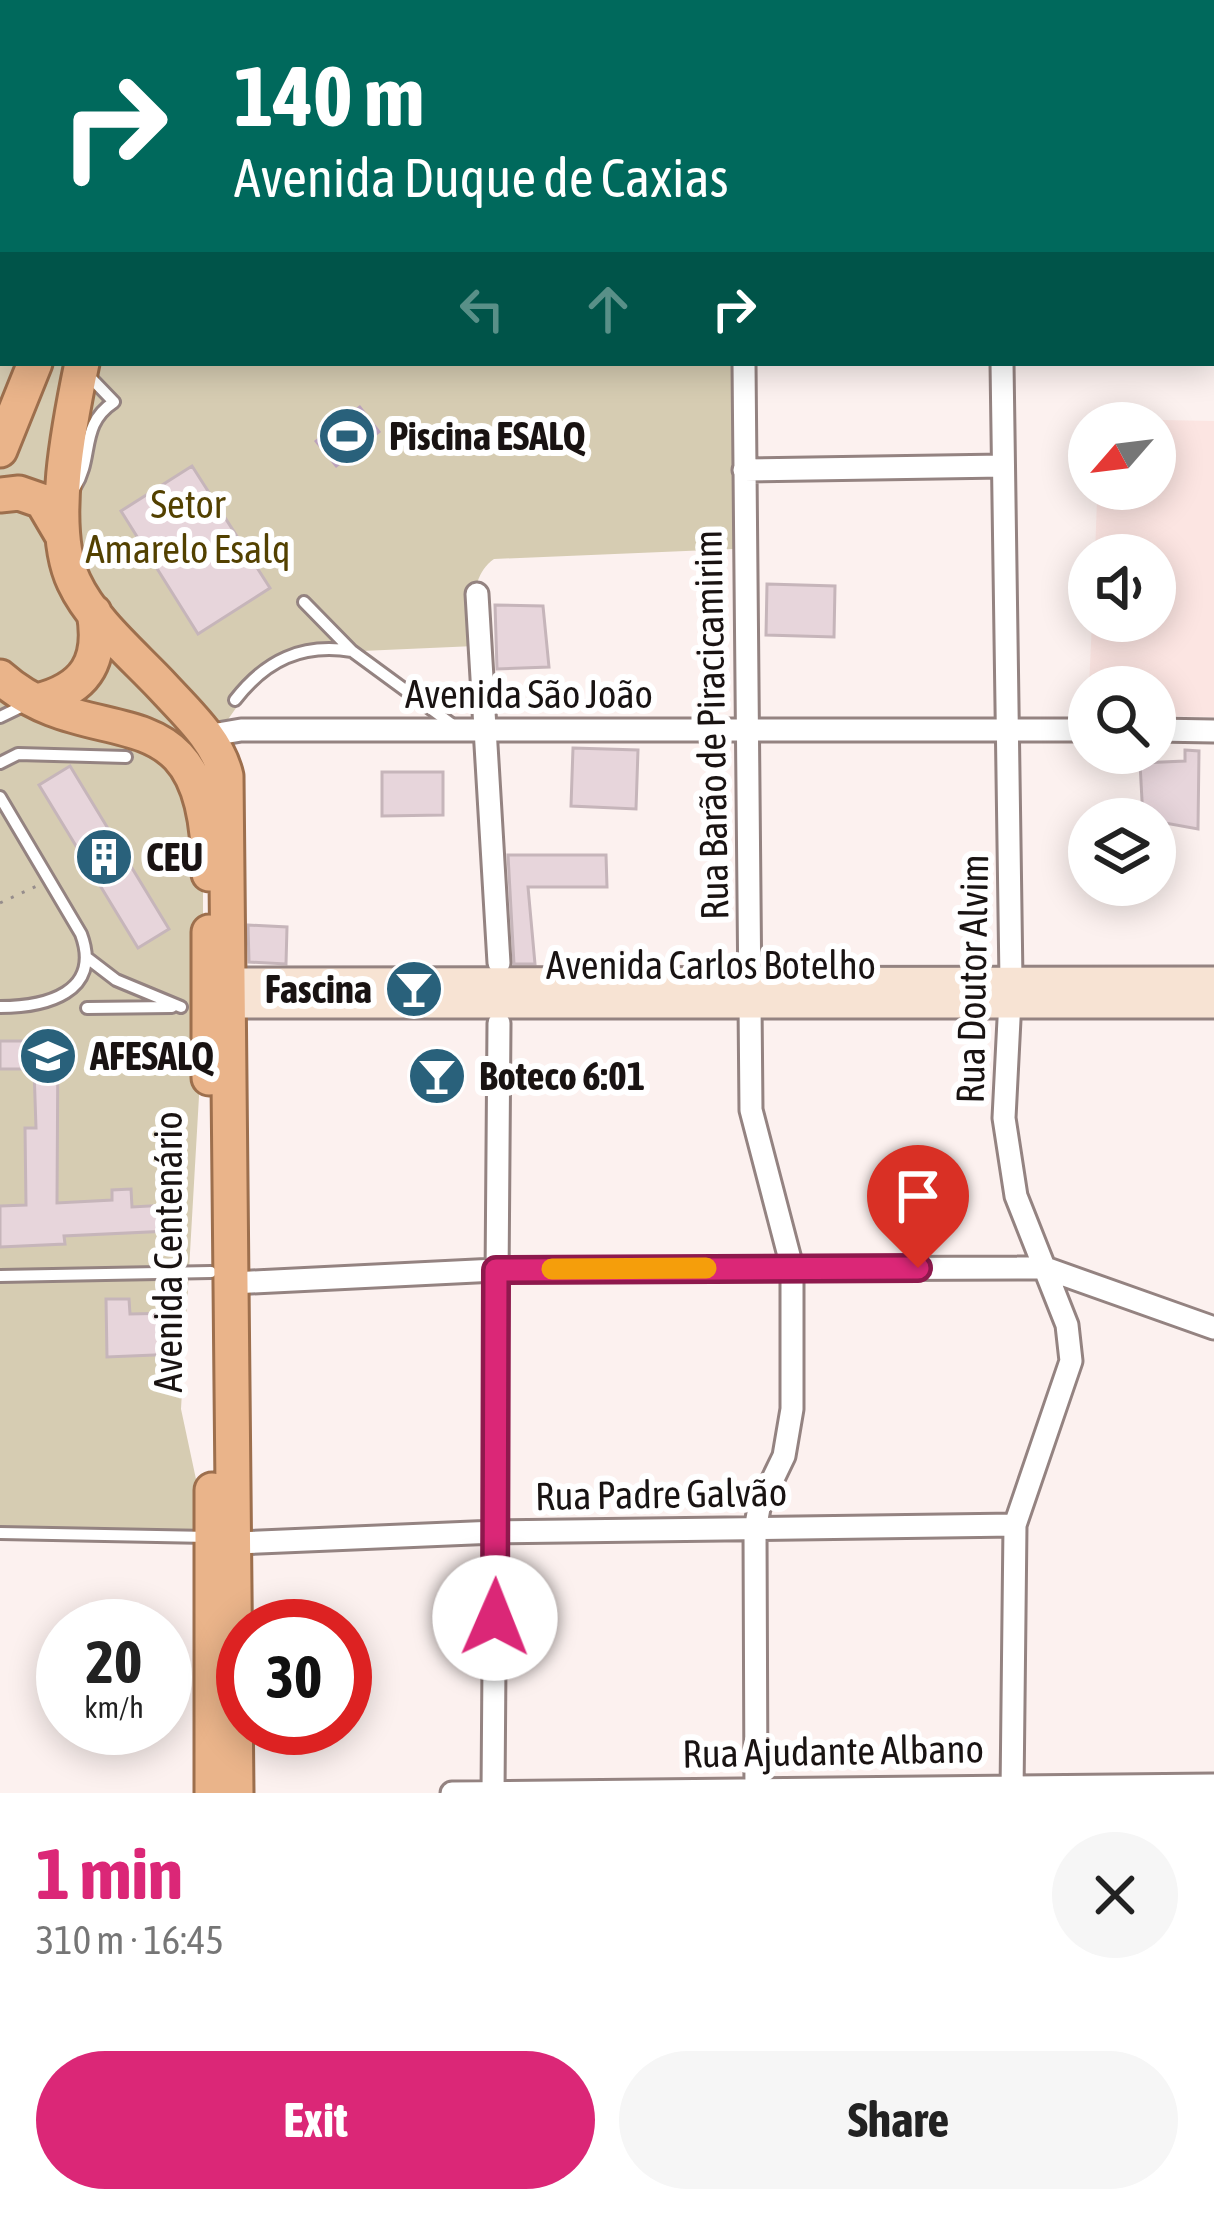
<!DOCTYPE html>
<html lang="en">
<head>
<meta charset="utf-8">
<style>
	body { margin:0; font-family:"Asap Condensed",sans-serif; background:#f6f6f6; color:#222; height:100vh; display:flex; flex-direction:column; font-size:45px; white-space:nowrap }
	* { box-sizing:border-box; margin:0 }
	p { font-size:39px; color:#767676 }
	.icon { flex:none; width:66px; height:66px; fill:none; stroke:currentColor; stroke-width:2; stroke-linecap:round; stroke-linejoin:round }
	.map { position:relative; height:1793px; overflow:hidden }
	.drawer { display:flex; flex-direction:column; background:#fff; flex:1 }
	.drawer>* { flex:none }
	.top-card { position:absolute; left:0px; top:0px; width:1215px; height:366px; box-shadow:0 6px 30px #0003; background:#00695c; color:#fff; overflow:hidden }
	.needle { width:78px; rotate:242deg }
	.fabs { position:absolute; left:1068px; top:402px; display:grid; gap:24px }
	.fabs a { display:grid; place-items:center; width:108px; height:108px; border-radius:50%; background:#fff; box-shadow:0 6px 30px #0003; font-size:60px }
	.speed { position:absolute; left:36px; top:1599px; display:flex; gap:24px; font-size:60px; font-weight:700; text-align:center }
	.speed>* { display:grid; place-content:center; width:156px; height:156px; border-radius:50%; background:#fff; box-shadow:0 6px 30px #0003; line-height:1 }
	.speed small { font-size:30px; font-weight:400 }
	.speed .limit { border:18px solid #d22; background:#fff; color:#111 }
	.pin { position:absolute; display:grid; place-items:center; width:102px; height:102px; color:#fff; margin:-123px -51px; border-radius:50% 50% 50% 0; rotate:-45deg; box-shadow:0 0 12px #0007 }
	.pin .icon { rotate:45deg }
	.me { position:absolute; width:132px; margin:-66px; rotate:1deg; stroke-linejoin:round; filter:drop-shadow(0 0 9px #0008) }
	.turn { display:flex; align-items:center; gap:42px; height:252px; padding:0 36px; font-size:54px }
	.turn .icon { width:156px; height:156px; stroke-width:2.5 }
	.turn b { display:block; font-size:84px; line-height:102px }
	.lanes { display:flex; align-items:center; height:114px; padding:0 36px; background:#0003; justify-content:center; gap:60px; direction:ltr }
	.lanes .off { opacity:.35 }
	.round { display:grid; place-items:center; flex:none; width:126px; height:126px; border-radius:63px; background:#f6f6f6 }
	.summary { display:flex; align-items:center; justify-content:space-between; height:204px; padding:0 36px }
	h1 { font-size:72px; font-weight:700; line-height:90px; color:#db2777 }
	.cta { display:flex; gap:24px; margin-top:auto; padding:24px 36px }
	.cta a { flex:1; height:138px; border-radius:72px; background:#db2777; color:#fff; font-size:48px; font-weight:700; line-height:138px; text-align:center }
	.cta a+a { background:#f6f6f6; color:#222 }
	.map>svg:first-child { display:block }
	.built { fill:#fce5e2 }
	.green { fill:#d6ccb2 }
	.water { fill:#bba1bc }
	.building { fill:#e7d5db; stroke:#c6b5ba; stroke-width:3 }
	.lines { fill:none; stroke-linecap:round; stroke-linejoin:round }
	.service-casing { stroke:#948381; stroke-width:16 }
	.minor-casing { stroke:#948381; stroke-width:27 }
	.tertiary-casing { stroke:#948381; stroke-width:30 }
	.secondary-casing { stroke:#948381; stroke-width:33 }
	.trunk-casing { stroke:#9d6f4d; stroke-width:39 }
	.path { stroke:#968d8c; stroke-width:3; stroke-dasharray:3 9; stroke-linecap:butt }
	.service { stroke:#fff; stroke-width:10 }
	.minor { stroke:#fff; stroke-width:21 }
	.tertiary { stroke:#fff; stroke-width:24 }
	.secondary { stroke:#f7e3d3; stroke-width:27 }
	.trunk { stroke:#eab48a; stroke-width:33 }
	.route-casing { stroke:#8e194d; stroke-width:30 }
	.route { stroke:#db2777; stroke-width:21 }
	.slow { stroke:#f59e0b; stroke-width:21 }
	.labels { text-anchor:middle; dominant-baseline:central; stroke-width:12; stroke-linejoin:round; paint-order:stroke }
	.poi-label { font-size:39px; font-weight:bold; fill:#191312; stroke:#fff; text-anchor:start }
	.park-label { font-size:39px; fill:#534100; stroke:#fff }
	.street-label { font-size:39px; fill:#191312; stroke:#fff }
</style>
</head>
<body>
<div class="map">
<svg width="1214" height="1793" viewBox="0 0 1214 1793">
	<rect width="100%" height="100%" fill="#fcf1ef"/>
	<!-- built -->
	<path class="built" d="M 1112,419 L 1214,421 L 1214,717 L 1155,716 L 1155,687 L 1089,687 L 1092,621 L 1155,621 L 1155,555 L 1095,555 L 1097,500 L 1108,499 L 1109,489 L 1155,489 L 1155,423 Z"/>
	<!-- green -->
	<path class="green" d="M 0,0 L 172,0 L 3,3 L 3,363 L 737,363 L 739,482 L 733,549 L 494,559 C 467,578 475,616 475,646 L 294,654 L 255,681 L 191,772 L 203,805 L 203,1027 L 181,1409 L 209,1540 L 0,1541 Z
		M 246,0 L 735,0 L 735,3 L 243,3 Z"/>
	<!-- water -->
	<path class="water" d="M 360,405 L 381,432 L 336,468 L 314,441 Z"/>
	<!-- building -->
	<path class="building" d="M 192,466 L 270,588 L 198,634 L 121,511 Z
		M 767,584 L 835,586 L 834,637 L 766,635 Z
		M 495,605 L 543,606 L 549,667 L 497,669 Z
		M 573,748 L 638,750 L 636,809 L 571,806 Z
		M 1185,750 L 1199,751 L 1198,829 L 1143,819 L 1140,763 L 1185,761 Z
		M 70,766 L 169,929 L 138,948 L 39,785 Z
		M 382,772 L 443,772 L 443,815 L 382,816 Z
		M 508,855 L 606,855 L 607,887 L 528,887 L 535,964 L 514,964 Z
		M 248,925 L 287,927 L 286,964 L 249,962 Z
		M 33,1035 L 58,1035 L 57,1203 L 112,1200 L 112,1190 L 131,1189 L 132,1207 L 168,1205 L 169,1231 L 64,1236 L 65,1244 L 0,1247 L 0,1206 L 26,1205 L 25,1128 L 36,1128 L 34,1069 L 0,1069 L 0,1041 L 33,1041 Z
		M 106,1299 L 129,1299 L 130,1314 L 176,1313 L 178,1354 L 107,1357 Z"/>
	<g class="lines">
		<!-- service casing -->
		<g class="service-casing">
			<path id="service" d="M 114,3 L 116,0
				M 75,487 C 94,457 79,425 114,402 L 87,374
				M 304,602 L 352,651
				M 235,700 C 266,660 302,643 352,651 L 457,728
				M 0,717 L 29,703
				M 0,763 L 18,754 L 126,757
				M 0,797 L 81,934 C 103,993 45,1007 0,1007
				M 86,957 L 116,980 L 181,1007
				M 87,1008 L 172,1007
				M 0,1276 L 211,1272
				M 0,1533 L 209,1537"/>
		</g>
		<!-- minor casing -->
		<g class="minor-casing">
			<path id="minor" d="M 749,3 L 749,0
				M 1004,3 L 1004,0
				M 1212,204 L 1214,204
				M 744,363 L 751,1110 L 792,1267 L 792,1409 L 784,1456 L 759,1508 L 755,1530 L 756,1793
				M 1002,363 L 1011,980 L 1004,1118 L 1016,1196 L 1067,1325 L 1071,1361 L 1015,1525 L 1012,1793
				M 744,470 L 1003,466
				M 477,594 L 499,963
				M 1155,730 L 1214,731
				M 206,736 L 241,730 L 1089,730
				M 232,1283 L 496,1270 L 1045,1268 L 1214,1328
				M 236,1543 L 496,1532 L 1015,1525
				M 452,1793 L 1214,1785
				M 493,1793 L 499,1023"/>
		</g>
		<!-- tertiary casing -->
		<g class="tertiary-casing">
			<path id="tertiary" d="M 0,282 L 3,284"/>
		</g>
		<!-- secondary casing -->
		<g class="secondary-casing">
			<path id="secondary" d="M 232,982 L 1214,981
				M 213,1004 L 1214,1004"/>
		</g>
		<!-- trunk casing -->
		<g class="trunk-casing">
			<path id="trunk" d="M 183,3 L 185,0
				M 220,3 L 222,0
				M 82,363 C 70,421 48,528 74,582 C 92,621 133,655 163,687 C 187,713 218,741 226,776 L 236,1793
				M 0,450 L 35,363
				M 0,495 L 19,493 L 42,501 L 62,535
				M 0,677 C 94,761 209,677 209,874
				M 37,701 C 86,689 103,661 94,612
				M 209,932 L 209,1078
				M 212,1793 L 212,1490"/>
		</g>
		<!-- path -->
		<path class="path" d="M 0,903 L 37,886"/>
		<!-- service -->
		<use href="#service" class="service"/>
		<!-- minor -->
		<use href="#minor" class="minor"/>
		<!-- tertiary -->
		<use href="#tertiary" class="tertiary"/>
		<!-- secondary -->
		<use href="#secondary" class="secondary"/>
		<!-- trunk -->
		<use href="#trunk" class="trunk"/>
	</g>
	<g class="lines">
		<!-- route casing -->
		<g class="route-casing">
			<path id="route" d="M 495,1618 L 496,1270 L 918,1268"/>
		</g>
		<!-- route -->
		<use href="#route" class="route"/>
		<!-- slow -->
		<path class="slow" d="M 552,1269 L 706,1268"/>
	</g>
	<!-- icons -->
	<defs>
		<g id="stadium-disc" transform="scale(3)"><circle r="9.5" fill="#29617b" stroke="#fff"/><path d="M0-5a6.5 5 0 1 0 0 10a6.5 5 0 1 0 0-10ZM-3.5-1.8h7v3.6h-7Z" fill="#fff"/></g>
		<g id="building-disc" transform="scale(3)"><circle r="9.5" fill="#29617b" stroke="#fff"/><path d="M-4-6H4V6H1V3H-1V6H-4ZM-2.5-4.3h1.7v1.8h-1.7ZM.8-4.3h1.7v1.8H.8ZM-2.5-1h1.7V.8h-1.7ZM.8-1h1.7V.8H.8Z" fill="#fff"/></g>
		<g id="bar-disc" transform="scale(3)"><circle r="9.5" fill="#29617b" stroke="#fff"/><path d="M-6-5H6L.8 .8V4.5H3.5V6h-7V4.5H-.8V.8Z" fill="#fff"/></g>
		<g id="university-disc" transform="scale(3)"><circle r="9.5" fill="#29617b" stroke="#fff"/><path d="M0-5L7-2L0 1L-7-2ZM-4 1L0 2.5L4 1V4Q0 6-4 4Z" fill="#fff"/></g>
	</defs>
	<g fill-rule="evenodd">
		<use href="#stadium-disc" x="347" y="436"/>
		<use href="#building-disc" x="104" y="857"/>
		<use href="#bar-disc" x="414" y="989"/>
		<use href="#university-disc" x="48" y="1056"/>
		<use href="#bar-disc" x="437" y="1076"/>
	</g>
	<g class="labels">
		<!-- poi labels -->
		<g class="poi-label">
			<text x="389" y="436">Piscina ESALQ</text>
			<text x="146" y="857">CEU</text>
			<text x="372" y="989" text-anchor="end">Fascina</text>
			<text x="90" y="1056">AFESALQ</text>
			<text x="479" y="1076">Boteco 6:01</text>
		</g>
		<!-- park labels -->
		<g class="park-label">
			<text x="188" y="504">Setor<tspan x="188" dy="45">Amarelo Esalq</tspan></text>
		</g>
		<!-- street labels -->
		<g class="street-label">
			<text x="529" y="694">Avenida São João</text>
			<text transform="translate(711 725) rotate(-91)">Rua Barão de Piracicamirim</text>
			<text x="711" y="965">Avenida Carlos Botelho</text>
			<text transform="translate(972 979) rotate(-89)">Rua Doutor Alvim</text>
			<text transform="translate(168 1252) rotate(-90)">Avenida Centenário</text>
			<text transform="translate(661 1494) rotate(-1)">Rua Padre Galvão</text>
			<text transform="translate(833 1751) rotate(-1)">Rua Ajudante Albano</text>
		</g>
	</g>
</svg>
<div class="fabs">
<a><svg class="needle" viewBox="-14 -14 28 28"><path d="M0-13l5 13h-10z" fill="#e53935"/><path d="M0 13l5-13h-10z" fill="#767676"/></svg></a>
<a><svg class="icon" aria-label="sound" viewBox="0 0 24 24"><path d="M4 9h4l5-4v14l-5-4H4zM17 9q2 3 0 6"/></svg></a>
<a><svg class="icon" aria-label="search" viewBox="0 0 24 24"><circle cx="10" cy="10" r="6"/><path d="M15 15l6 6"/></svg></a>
<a><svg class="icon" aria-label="layers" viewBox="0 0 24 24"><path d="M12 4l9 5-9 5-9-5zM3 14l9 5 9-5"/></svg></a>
</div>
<div class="speed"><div>20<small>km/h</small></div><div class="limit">30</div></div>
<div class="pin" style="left:918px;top:1268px;background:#d93025"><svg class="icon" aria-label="arrive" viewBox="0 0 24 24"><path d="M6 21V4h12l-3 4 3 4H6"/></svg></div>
<svg class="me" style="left:495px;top:1618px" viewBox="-20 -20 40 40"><circle r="19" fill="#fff"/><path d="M0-13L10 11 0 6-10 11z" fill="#db2777"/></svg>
<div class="top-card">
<div class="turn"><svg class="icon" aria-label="right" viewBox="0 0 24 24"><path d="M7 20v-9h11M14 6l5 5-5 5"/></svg><div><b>140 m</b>Avenida Duque de Caxias</div></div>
<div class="lanes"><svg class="icon off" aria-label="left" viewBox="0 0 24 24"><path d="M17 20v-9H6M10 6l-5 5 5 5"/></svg><svg class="icon off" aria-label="ahead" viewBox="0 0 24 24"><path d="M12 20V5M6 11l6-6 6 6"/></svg><svg class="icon" aria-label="right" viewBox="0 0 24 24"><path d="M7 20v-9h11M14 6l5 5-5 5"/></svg></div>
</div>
</div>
<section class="drawer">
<div class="summary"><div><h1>1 min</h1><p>310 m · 16:45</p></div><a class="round"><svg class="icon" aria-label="close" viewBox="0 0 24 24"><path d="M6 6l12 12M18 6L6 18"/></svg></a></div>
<div class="cta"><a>Exit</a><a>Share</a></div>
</section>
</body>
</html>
